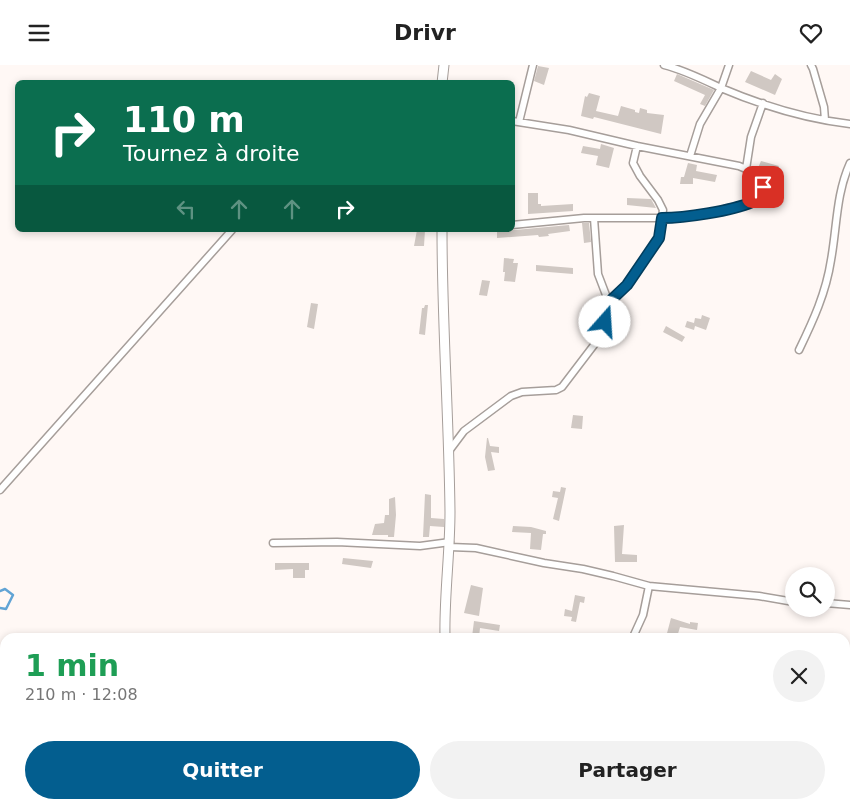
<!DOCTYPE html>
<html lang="fr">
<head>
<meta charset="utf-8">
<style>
	body { margin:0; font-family:"DejaVu Sans",sans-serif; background:#f2f2f2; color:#222; height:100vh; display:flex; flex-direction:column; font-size:19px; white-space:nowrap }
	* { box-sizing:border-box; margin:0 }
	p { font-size:16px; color:#767676 }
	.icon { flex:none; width:28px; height:28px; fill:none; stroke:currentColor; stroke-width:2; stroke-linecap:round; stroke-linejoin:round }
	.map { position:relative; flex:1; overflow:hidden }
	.drawer { position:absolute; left:0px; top:568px; width:850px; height:176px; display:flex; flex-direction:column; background:#fff; border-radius:15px 15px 0 0; box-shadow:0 2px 8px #0003 }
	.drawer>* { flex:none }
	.hud { position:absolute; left:15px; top:15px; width:500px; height:152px; border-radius:8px; box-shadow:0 2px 8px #0003; background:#0b6e4f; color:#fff; overflow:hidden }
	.controls { position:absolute; left:785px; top:502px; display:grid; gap:10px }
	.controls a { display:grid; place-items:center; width:50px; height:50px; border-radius:50%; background:#fff; box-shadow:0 2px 8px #0003; font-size:25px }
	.pin { position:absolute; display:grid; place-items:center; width:42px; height:42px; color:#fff; margin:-21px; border-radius:10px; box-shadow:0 2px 8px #0006 }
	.me { position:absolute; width:55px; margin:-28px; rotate:19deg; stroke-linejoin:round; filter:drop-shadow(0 0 4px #0008) }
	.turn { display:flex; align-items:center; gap:18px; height:105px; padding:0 25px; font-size:22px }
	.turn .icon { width:65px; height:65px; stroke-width:2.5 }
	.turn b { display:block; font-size:35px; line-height:42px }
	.lanes { display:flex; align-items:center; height:48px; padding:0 25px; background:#0003; justify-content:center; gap:25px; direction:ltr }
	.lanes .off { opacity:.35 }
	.round { display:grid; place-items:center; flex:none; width:52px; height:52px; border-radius:26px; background:#f2f2f2 }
	.overview { display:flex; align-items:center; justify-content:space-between; height:85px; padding:0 25px }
	h1 { font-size:30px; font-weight:800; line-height:38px; color:#1e9e55 }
	.action { display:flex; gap:10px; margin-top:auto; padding:10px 25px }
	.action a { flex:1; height:58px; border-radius:30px; background:#035e8f; color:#fff; font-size:20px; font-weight:800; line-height:58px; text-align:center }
	.action a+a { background:#f2f2f2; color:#222 }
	header { display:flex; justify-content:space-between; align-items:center; height:65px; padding:0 25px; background:#fff; font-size:22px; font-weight:800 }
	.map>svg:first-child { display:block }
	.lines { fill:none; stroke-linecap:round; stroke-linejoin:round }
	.stream { stroke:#61a4d5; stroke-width:2.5 }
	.building { fill:#d0c8c3 }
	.street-casing { stroke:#a69e9a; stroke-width:9 }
	.secondary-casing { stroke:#a69e9a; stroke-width:11 }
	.street { stroke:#fff; stroke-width:6 }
	.secondary { stroke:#fff; stroke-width:9 }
	.route-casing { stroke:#023d5d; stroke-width:12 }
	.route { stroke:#035e8f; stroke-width:9 }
</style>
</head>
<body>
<header><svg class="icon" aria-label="menu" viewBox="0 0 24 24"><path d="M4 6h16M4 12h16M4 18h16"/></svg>Drivr<svg class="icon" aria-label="heart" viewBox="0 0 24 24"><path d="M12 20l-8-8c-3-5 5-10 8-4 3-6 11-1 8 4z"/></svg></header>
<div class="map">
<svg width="850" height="743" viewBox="0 0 850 743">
	<rect width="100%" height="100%" fill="#fff8f5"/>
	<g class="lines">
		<!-- stream -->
		<path class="stream" d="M 0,526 L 5,524 L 13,530 L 6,544 L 0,543
			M 0,600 L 5,604
			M 560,739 L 561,743"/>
	</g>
	<!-- building -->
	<path class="building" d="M 538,1 L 549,3 L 544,20 L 534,16 Z
		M 751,6 L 771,15 L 775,9 L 782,14 L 775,30 L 745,17 Z
		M 677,9 L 714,25 L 705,41 L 700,39 L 705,30 L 674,16 Z
		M 589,28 L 600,31 L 596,46 L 618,51 L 621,41 L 635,45 L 635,47 L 639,48 L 640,43 L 647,45 L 647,48 L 664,50 L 661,69 L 594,52 L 593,54 L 581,51 L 585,31 L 587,32 Z
		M 601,79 L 614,83 L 609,103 L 596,100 L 598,91 L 581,88 L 583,81 L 600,84 Z
		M 761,96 L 779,101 L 776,109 L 758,103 Z
		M 688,98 L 697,100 L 696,106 L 717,110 L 715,117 L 693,113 L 693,119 L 680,119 L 681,112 L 684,112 Z
		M 528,128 L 538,128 L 538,139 L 541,139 L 541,141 L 573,139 L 573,146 L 528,149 Z
		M 627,133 L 651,134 L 656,143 L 627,140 Z
		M 582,158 L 589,158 L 591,177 L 584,178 Z
		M 569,160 L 570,166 L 548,169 L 549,171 L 539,172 L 538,170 L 497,173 L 497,165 L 515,165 Z
		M 417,165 L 425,165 L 424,181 L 414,181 Z
		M 504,193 L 514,194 L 513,198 L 518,198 L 515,217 L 504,216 L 505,207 L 503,207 Z
		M 536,200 L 573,203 L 573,209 L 536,206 Z
		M 482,215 L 490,216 L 487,231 L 479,230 Z
		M 311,238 L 318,239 L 314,264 L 307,262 Z
		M 425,240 L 428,240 L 425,270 L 419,269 L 422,243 L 424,243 Z
		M 702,250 L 710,253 L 706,265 L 695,261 L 694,265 L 685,262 L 687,256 L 694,258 L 695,253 L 701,254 Z
		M 666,261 L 685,272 L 682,277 L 663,267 Z
		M 573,350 L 583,351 L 582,364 L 571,363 Z
		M 487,373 L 488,373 L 490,381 L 499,382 L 499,388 L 491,387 L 495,405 L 488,406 L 485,392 Z
		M 561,422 L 566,423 L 559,456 L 553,454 L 558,433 L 552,432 L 553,426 L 560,427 Z
		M 425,429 L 431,430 L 431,453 L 444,454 L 444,462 L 430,461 L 429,472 L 423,472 Z
		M 395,432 L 396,450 L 394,472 L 388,472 L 388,470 L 372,470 L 375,459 L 384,458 L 385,450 L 389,450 L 389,434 Z
		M 624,460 L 622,489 L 637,490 L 637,497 L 615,497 L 614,461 Z
		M 513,461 L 531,462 L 546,466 L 546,469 L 543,469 L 541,485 L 530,484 L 531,468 L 512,467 Z
		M 343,493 L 373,496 L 371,503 L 342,499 Z
		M 275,498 L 309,498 L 309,505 L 305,505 L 305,513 L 293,513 L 293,504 L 275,505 Z
		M 471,520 L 483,523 L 479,551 L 464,548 Z
		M 575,530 L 585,532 L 584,538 L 580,537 L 576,557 L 571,556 L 572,552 L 564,551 L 565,544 L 572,546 Z
		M 671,553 L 690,559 L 690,557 L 698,558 L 697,565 L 680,562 L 677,572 L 666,572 Z
		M 474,556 L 500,560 L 499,566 L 480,563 L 479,572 L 472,572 Z"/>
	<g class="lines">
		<!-- street casing -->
		<g class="street-casing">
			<path id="street" d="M 664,0 C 684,5 702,14 721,23 C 761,40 807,54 850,59
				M 811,0 L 813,4 L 824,42 L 825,55
				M 512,56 L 569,65 L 637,81 L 739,101 L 746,104 L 763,122 L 760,131 L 752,137 L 713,147 L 673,153 L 584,153 L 512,160
				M 519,57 L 533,0
				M 690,91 L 700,59 L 721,23 L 729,0
				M 746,104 L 751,72 L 763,38
				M 607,239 L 627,220 L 659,173 L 663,145 L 658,135 L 640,111 L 633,98 L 637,81
				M 799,285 C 813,256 826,228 831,195 C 837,162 836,129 850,98
				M 449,386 L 464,366 L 511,331 L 522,327 L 556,325 L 562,322 L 594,280 L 605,257 L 607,239 L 606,230 L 598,209 L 594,153
				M 0,425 L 232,165
				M 273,478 L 337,477 L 420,481 L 450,477
				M 450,482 L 476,483 L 544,498 L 583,504 L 613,511 L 649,521 L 759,531 L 794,537
				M 826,538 L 850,540
				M 633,572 L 643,550 L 649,521
				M 718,739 L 719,743
				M 799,739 L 800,743"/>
		</g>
		<!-- secondary casing -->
		<g class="secondary-casing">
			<path id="secondary" d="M 442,18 L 444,0
				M 442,165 C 442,259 449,353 450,447 C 450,489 444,531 445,572
				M 447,739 L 447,743"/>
		</g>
		<!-- street -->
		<use href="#street" class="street"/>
		<!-- secondary -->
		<use href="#secondary" class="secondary"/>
	</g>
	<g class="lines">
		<!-- route casing -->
		<g class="route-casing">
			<path id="route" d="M 605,257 L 607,239 L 627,220 L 659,173 L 662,153 C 684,153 732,146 752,137 C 759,133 761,129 763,122"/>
		</g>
		<!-- route -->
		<use href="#route" class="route"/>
	</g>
</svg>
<div class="controls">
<a><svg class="icon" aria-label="search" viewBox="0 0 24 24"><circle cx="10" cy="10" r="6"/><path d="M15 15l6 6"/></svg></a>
</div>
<div class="pin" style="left:763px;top:122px;background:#d93025"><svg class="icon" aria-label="arrive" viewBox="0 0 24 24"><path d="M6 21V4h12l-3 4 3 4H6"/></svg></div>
<svg class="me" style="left:605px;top:257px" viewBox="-20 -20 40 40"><circle r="19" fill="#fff"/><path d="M0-13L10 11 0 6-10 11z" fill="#035e8f"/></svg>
<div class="hud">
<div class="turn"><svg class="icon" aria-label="right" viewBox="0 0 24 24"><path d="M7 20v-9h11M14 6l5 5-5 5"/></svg><div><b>110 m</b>Tournez à droite</div></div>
<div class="lanes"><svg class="icon off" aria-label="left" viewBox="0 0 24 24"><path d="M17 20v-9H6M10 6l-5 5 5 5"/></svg><svg class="icon off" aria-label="ahead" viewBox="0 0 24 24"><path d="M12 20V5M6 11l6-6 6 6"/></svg><svg class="icon off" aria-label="ahead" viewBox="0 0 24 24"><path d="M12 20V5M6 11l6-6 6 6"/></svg><svg class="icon" aria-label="right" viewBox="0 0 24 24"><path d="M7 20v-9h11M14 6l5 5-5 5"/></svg></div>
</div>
<section class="drawer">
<div class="overview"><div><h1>1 min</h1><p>210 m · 12:08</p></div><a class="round"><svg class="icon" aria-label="close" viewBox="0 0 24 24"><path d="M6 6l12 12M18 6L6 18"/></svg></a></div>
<div class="action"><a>Quitter</a><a>Partager</a></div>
</section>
</div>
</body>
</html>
